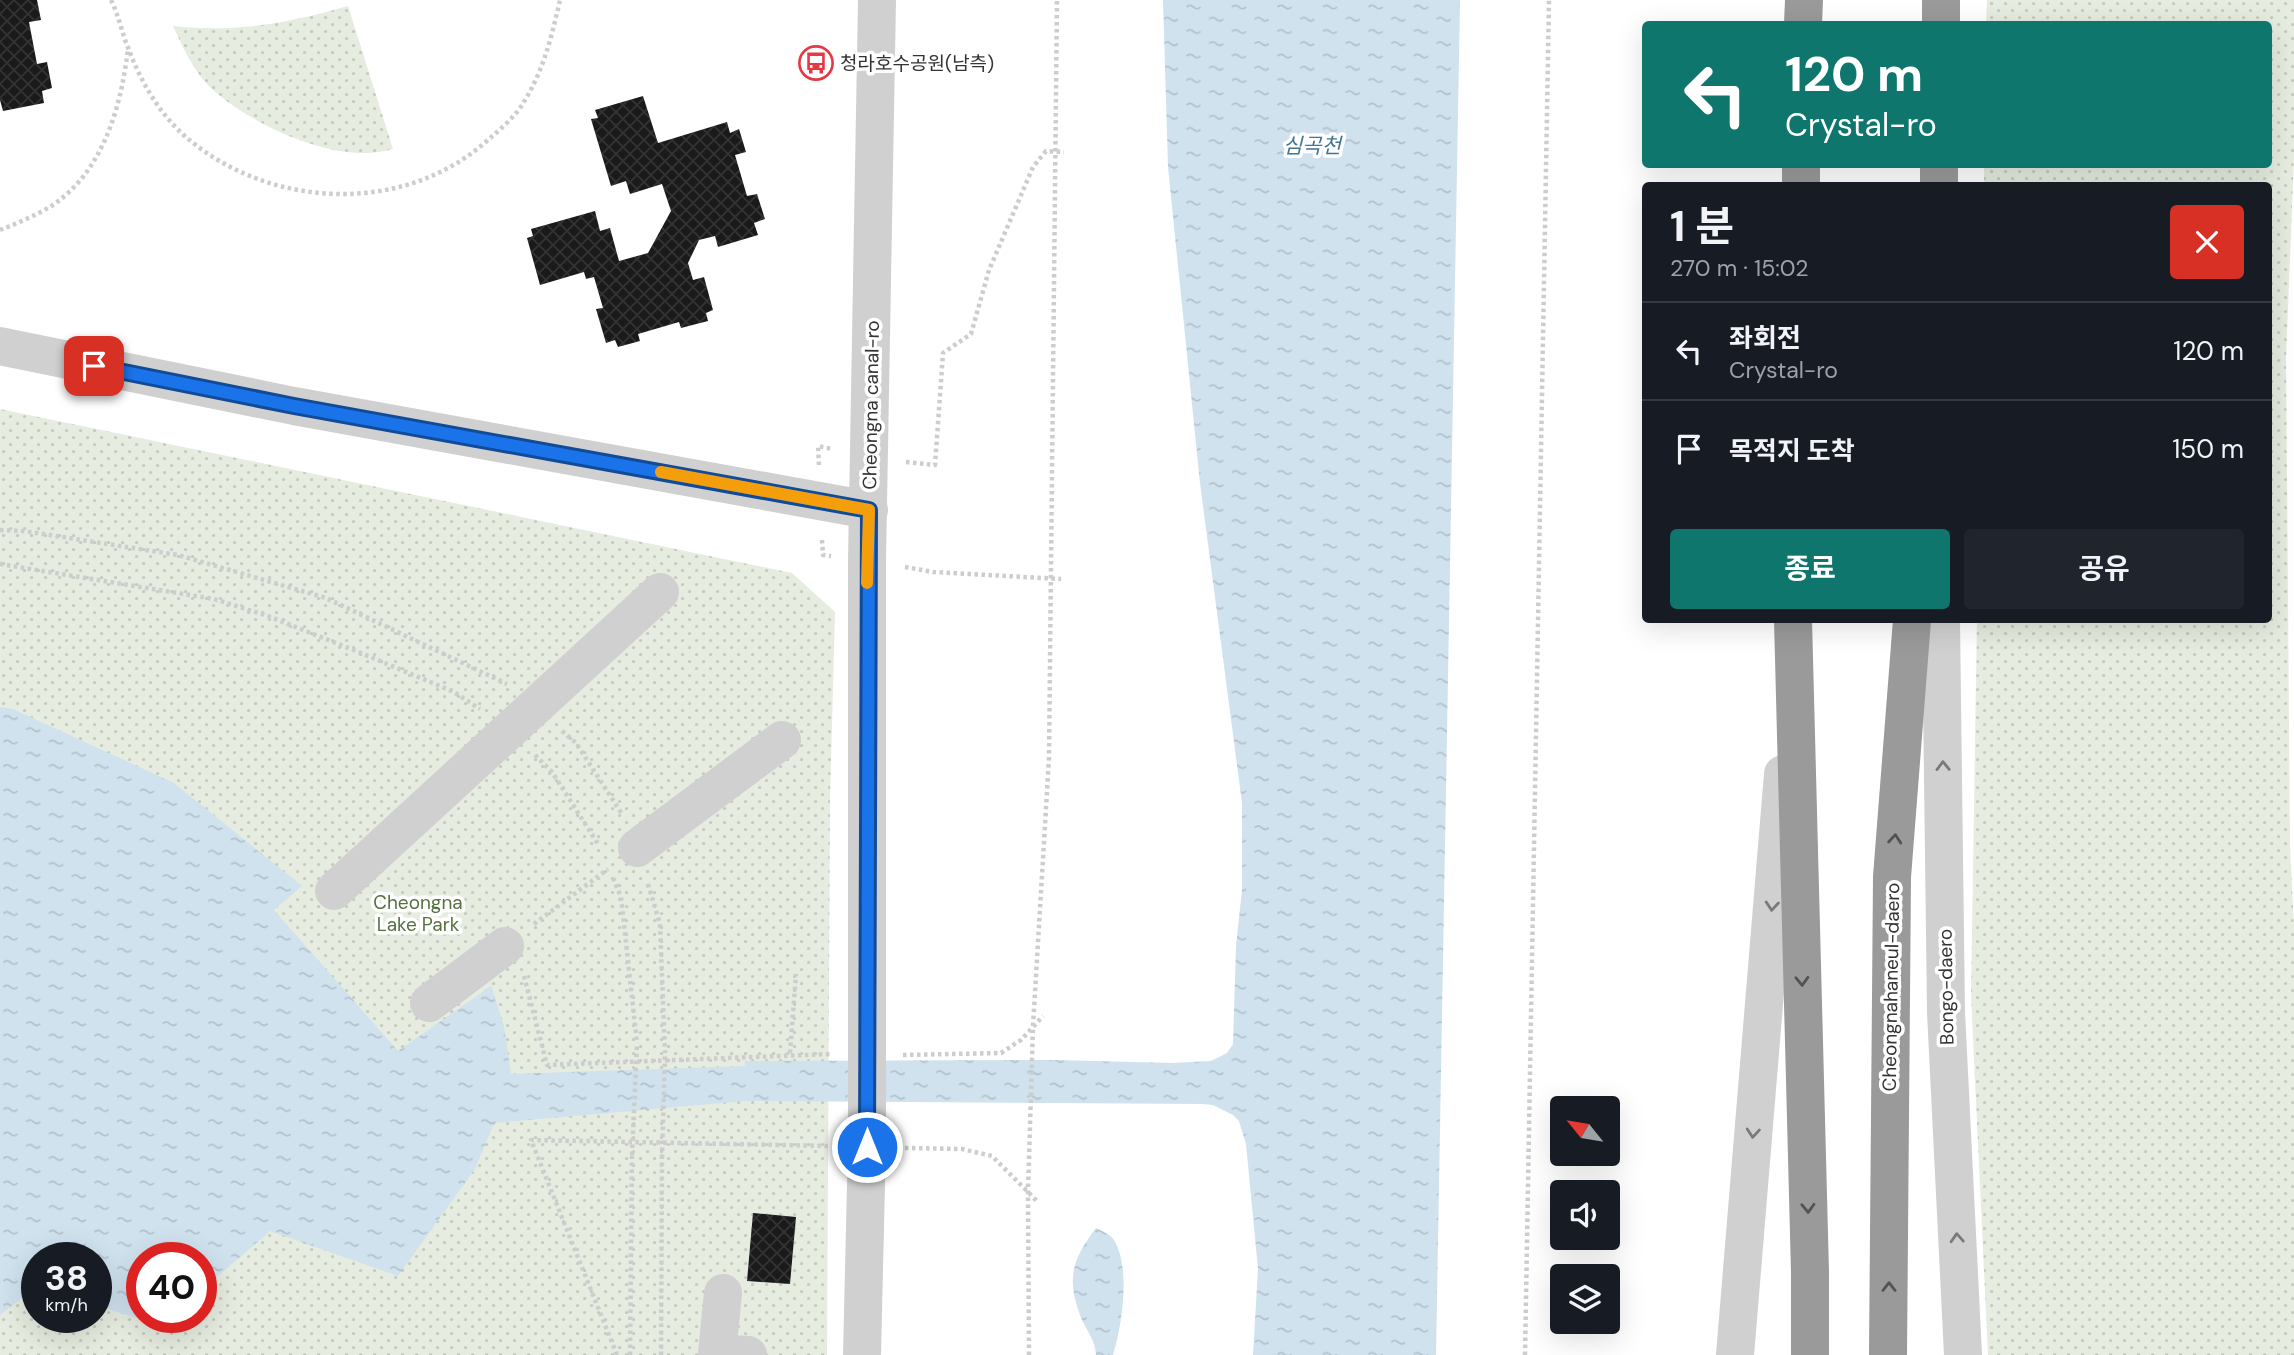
<!DOCTYPE html>
<html lang="ko">
<head>
<meta charset="utf-8">
<style>
	body { margin:0; font-family:"DM Sans","Noto Sans KR",sans-serif; background:#20242c; color:#f1f3f6; height:100vh; display:flex; flex-direction:column; font-size:26px; white-space:nowrap }
	* { box-sizing:border-box; margin:0 }
	p { font-size:23px; color:#9ea1a6 }
	.icon { flex:none; width:38px; height:38px; fill:none; stroke:currentColor; stroke-width:2; stroke-linecap:round; stroke-linejoin:round }
	.map { position:relative; flex:1; overflow:hidden }
	.side { position:absolute; left:1642px; top:182px; width:630px; height:441px; display:flex; flex-direction:column; background:#171b24; border-radius:7px; box-shadow:0 7px 28px #0002 }
	.side>* { flex:none }
	.hud { position:absolute; left:1642px; top:21px; width:630px; height:147px; border-radius:7px; box-shadow:0 7px 28px #0002; background:#0f766e; color:#fff; overflow:hidden }
	.needle { width:46px; rotate:300deg }
	.fabs { position:absolute; left:1550px; top:1096px; display:grid; gap:14px }
	.fabs a { display:grid; place-items:center; width:70px; height:70px; border-radius:7px; background:#171b24; box-shadow:0 7px 28px #0002; font-size:35px }
	.speed { position:absolute; left:21px; top:1242px; display:flex; gap:14px; font-size:35px; font-weight:700; text-align:center }
	.speed>* { display:grid; place-content:center; width:91px; height:91px; border-radius:50%; background:#171b24; box-shadow:0 7px 28px #0002; line-height:1 }
	.speed small { font-size:18px; font-weight:400 }
	.speed .limit { border:10px solid #d22; background:#fff; color:#111 }
	.pin { position:absolute; display:grid; place-items:center; width:60px; height:60px; color:#fff; margin:-30px; border-radius:14px; box-shadow:0 4px 10px #0006 }
	.me { position:absolute; width:77px; margin:-38px; rotate:0deg; stroke-linejoin:round; filter:drop-shadow(0 0 5px #0008) }
	.turn { display:flex; align-items:center; gap:24px; height:147px; padding:0 28px; font-size:32px }
	.turn .icon { width:91px; height:91px; stroke-width:2.5 }
	.turn b { display:block; font-size:49px; line-height:60px }
	.round { display:grid; place-items:center; flex:none; width:74px; height:74px; border-radius:7px; background:#20242c }
	.headline { display:flex; align-items:center; justify-content:space-between; height:119px; padding:0 28px }
	h1 { font-size:42px; font-weight:700; line-height:52px }
	.primary-button { display:flex; gap:14px; margin-top:auto; padding:14px 28px }
	.primary-button a { flex:1; height:80px; border-radius:7px; background:#0f766e; color:#fff; font-size:28px; font-weight:700; line-height:80px; text-align:center }
	.primary-button a+a { background:#20242c; color:#f1f3f6 }
	ul { padding:0; list-style:none }
	li { display:flex; align-items:center; gap:21px; height:98px; padding:0 28px; border-top:2px solid #363941 }
	li div { flex:1 }
	li b { display:block; font-size:26px }
	li em { font-style:normal }
	.map>svg:first-child { display:block }
	.park { fill:url(#park-dots); fill-rule:evenodd }
	.water { fill:url(#water-ripples) }
	.building { fill:url(#building-cross-hatch) }
	.lines { fill:none; stroke-linecap:round; stroke-linejoin:round }
	.path { stroke:#cdcdcd; stroke-width:4.5; stroke-dasharray:3.5 3.5; stroke-linecap:butt }
	.minor { stroke:#d0d0d0; stroke-width:38 }
	.highway { stroke:#9a9a9a; stroke-width:38 }
	.path-bridge { stroke:#cdcdcd; stroke-width:4.5; stroke-dasharray:3.5 3.5; stroke-linecap:butt }
	.minor-bridge { stroke:#d0d0d0; stroke-width:38 }
	.oneway { stroke:#7a7a7a }
	.oneway2 { stroke:#525252 }
	.route-casing { stroke:#114b97; stroke-width:18 }
	.route { stroke:#1a73e8; stroke-width:12 }
	.slow { stroke:#f59e0b; stroke-width:12 }
	.labels { text-anchor:middle; dominant-baseline:central; stroke-width:7; stroke-linejoin:round; paint-order:stroke }
	.poi-label { font-size:19px; fill:#333; stroke:#fff; text-anchor:start }
	.street-label { font-size:19px; fill:#333; stroke:#fff }
	.park-label { font-size:19px; fill:#56703f; stroke:#fff }
	.water-label { font-size:21px; font-style:italic; fill:#3f7597; stroke:#fff }
</style>
</head>
<body>
<div class="map">
<svg width="2294" height="1355" viewBox="0 0 2294 1355">
	<defs>
		<pattern id="park-dots" width="8" height="8" patternUnits="userSpaceOnUse" patternTransform="scale(1.75)"><rect width="8" height="8" fill="#e6ecdf"/><path d="M2 2h.1M6 6h.1" fill="none" stroke="#c6cbc0" stroke-width="1.8" stroke-linecap="round"/></pattern>
		<pattern id="water-ripples" width="26" height="14" patternUnits="userSpaceOnUse" patternTransform="scale(1.75)"><rect width="26" height="14" fill="#cfe2ee"/><path d="M2 4q2-2 4 0t4 0M15 11q2-2 4 0t4 0" fill="none" stroke="#b2c2cd"/></pattern>
		<pattern id="building-cross-hatch" width="8" height="8" patternUnits="userSpaceOnUse" patternTransform="scale(1.75)"><rect width="8" height="8" fill="#1a1a1a"/><path d="M0 0l8 8M0 8l8-8" fill="none" stroke="#333"/></pattern>
	</defs>
	<rect width="100%" height="100%" fill="#fff"/>
	<!-- park -->
	<path class="park" d="M 1987,0 L 2294,0 L 2294,157 L 2286,357 L 2290,846 L 2294,927 L 2294,1355 L 1988,1355 L 1971,995 L 1977,620 L 2268,620 L 2268,186 L 1984,185 L 1984,165 L 2268,164 L 2268,24 L 1986,24 Z
		M 348,6 L 393,149 C 338,166 254,126 213,90 C 194,73 184,49 173,26 C 234,33 290,23 348,6 Z
		M 0,409 L 792,573 L 835,612 L 830,799 L 827,1355 L 0,1355 ZM 37,1258 L 96,1258 L 96,1318 L 37,1318 ZM 142,1258 L 201,1258 L 201,1318 L 142,1318 Z"/>
	<!-- water -->
	<path class="water" d="M 1163,0 L 1460,0 L 1436,1355 L 1253,1355 L 1258,1269 L 1246,1144 L 1239,1121 L 1233,1115 L 1213,1105 L 1202,1104 L 745,1101 L 494,1123 L 475,1169 L 398,1276 L 270,1231 L 201,1291 L 201,1258 L 142,1258 L 142,1318 L 171,1318 L 161,1326 L 96,1305 L 96,1258 L 37,1258 L 37,1286 L 0,1315 L 0,707 L 13,709 L 174,783 L 302,886 L 274,910 L 398,1051 L 491,986 L 504,1026 L 511,1074 L 745,1066 L 745,1061 L 1054,1060 L 1172,1063 L 1211,1061 L 1227,1053 L 1233,1044 L 1236,946 L 1242,890 L 1242,803 L 1200,483 L 1168,167 Z
		M 1096,1228 C 1102,1231 1111,1235 1114,1240 C 1131,1268 1122,1325 1113,1355 L 1096,1355 C 1095,1340 1088,1333 1082,1320 C 1066,1280 1071,1261 1096,1228 Z"/>
	<!-- building -->
	<path class="building" d="M 0,0 L 37,0 L 41,20 L 29,22 L 37,64 L 47,62 L 52,88 L 42,91 L 44,103 L 3,111 L 0,100 Z
		M 643,96 L 658,143 L 727,122 L 730,133 L 739,129 L 746,152 L 735,155 L 747,196 L 757,194 L 765,219 L 754,223 L 758,235 L 718,247 L 715,236 L 699,240 L 688,263 L 693,280 L 704,277 L 713,310 L 706,313 L 708,321 L 681,328 L 679,322 L 638,334 L 640,341 L 618,347 L 615,340 L 606,343 L 596,309 L 603,308 L 594,277 L 586,279 L 584,272 L 540,285 L 527,238 L 533,236 L 531,229 L 595,211 L 600,231 L 610,228 L 619,261 L 648,253 L 671,211 L 662,184 L 630,194 L 626,181 L 611,186 L 591,119 L 598,118 L 595,110 Z
		M 753,1213 L 796,1217 L 790,1284 L 747,1281 Z"/>
	<g class="lines">
		<!-- path -->
		<path class="path" d="M 111,0 C 119,16 122,34 129,50 C 141,82 160,115 187,138 C 272,210 406,215 489,139 C 502,128 517,115 525,100 C 544,69 552,35 560,0
			M 0,230 C 18,223 37,215 53,205 C 104,170 121,106 128,49
			M 906,462 L 935,465 L 943,353 L 971,334 L 989,270 L 1033,167 L 1046,151 L 1064,152
			M 819,465 L 818,446 L 832,449
			M 0,530 L 24,531 L 178,555 L 326,598 L 507,684
			M 822,540 L 823,555 L 831,556
			M 0,564 L 214,599 L 268,616 L 361,653 L 454,692 L 480,709
			M 905,567 L 933,572 L 1061,579
			M 562,731 L 576,743 L 622,814
			M 535,755 L 552,772 L 598,844
			M 613,878 L 621,897 L 637,1043
			M 648,884 L 660,924 L 665,1053
			M 534,924 L 608,869
			M 524,976 L 547,1065 L 831,1054
			M 790,1053 L 796,974
			M 903,1055 L 1001,1053 L 1021,1040 L 1043,1016
			M 905,1148 L 962,1149 L 992,1156 L 1037,1201
			M 617,1355 L 531,1140 L 830,1146
			M 630,1355 L 632,1155
			M 661,1355 L 662,1158
			M 1029,1355 L 1028,1192 L 1033,1026 L 1049,758 L 1057,0
			M 1525,1355 L 1549,0"/>
		<!-- minor -->
		<path class="minor" d="M 0,346 L 294,406 L 869,510
			M 1941,620 L 1946,1012 L 1963,1355
			M 637,848 L 782,740
			M 334,891 L 660,592
			M 429,1003 L 505,946
			M 867,1018 L 867,561 L 877,0
			M 723,1293 L 717,1353 L 748,1355
			M 862,1355 L 867,1142
			M 1735,1355 L 1783,774"/>
		<!-- highway -->
		<path class="highway" d="M 1803,24 L 1804,0
			M 1941,24 L 1941,0
			M 1801,186 L 1801,164
			M 1939,186 L 1939,164
			M 1793,620 L 1810,1272 L 1810,1355
			M 1888,1355 L 1892,877 L 1912,620"/>
		<!-- path-bridge -->
		<path class="path-bridge" d="M 632,1155 L 637,1043
			M 662,1158 L 665,1053"/>
		<!-- minor-bridge -->
		<path class="minor-bridge" d="M 867,1142 L 867,1018"/>
	</g>
	<!-- one-way arrows -->
	<defs><path id="oneway-chevron" d="M-2-3.5L2.5 0L-2 3.5" fill="none" stroke-width="1.6" stroke-linecap="round" stroke-linejoin="round" transform="scale(1.75)"/></defs>
	<g class="oneway">
		<use href="#oneway-chevron" transform="translate(1943 766) rotate(-91)"/>
		<use href="#oneway-chevron" transform="translate(1772 906) rotate(95)"/>
		<use href="#oneway-chevron" transform="translate(1753 1133) rotate(95)"/>
		<use href="#oneway-chevron" transform="translate(1957 1238) rotate(-93)"/>
	</g>
	<g class="oneway2">
		<use href="#oneway-chevron" transform="translate(1895 839) rotate(-85)"/>
		<use href="#oneway-chevron" transform="translate(1802 981) rotate(88)"/>
		<use href="#oneway-chevron" transform="translate(1808 1208) rotate(88)"/>
		<use href="#oneway-chevron" transform="translate(1889 1287) rotate(-90)"/>
	</g>
	<g class="lines">
		<!-- route casing -->
		<g class="route-casing">
			<path id="route" d="M 94,366 L 294,406 L 869,510 L 867,1147"/>
		</g>
		<!-- route -->
		<use href="#route" class="route"/>
		<!-- slow -->
		<path class="slow" d="M 661,472 L 869,510 L 867,583"/>
	</g>
	<!-- icons -->
	<defs>
		<g id="bus-ring" transform="scale(1.75)"><circle r="9.5" fill="#fff" stroke="#e63946" stroke-width="1.5"/><path d="M-5-6H5V4H4V6H2V4H-2V6H-4V4H-5ZM-3.5-4V0h7V-4ZM-3.5 1.2v1.5H-2V1.2ZM2 1.2v1.5H3.5V1.2Z" fill="#e63946"/></g>
	</defs>
	<g fill-rule="evenodd">
		<use href="#bus-ring" x="816" y="63"/>
	</g>
	<g class="labels">
		<!-- poi labels -->
		<g class="poi-label">
			<text x="840" y="63">청라호수공원(남측)</text>
		</g>
		<!-- street labels -->
		<g class="street-label">
			<text transform="translate(871 405) rotate(-89)">Cheongna canal-ro</text>
			<text transform="translate(1891 987) rotate(-89)">Cheongnahaneul-daero</text>
			<text transform="translate(1946 987) rotate(-91)">Bongo-daero</text>
		</g>
		<!-- park labels -->
		<g class="park-label">
			<text x="418" y="902">Cheongna<tspan x="418" dy="22">Lake Park</tspan></text>
		</g>
		<!-- water labels -->
		<g class="water-label">
			<text x="1312" y="146">심곡천</text>
		</g>
	</g>
</svg>
<div class="fabs">
<a><svg class="needle" viewBox="-14 -14 28 28"><path d="M0-13l5 13h-10z" fill="#e53935"/><path d="M0 13l5-13h-10z" fill="#9ea1a6"/></svg></a>
<a><svg class="icon" aria-label="sound" viewBox="0 0 24 24"><path d="M4 9h4l5-4v14l-5-4H4zM17 9q2 3 0 6"/></svg></a>
<a><svg class="icon" aria-label="layers" viewBox="0 0 24 24"><path d="M12 4l9 5-9 5-9-5zM3 14l9 5 9-5"/></svg></a>
</div>
<div class="speed"><div>38<small>km/h</small></div><div class="limit">40</div></div>
<div class="pin" style="left:94px;top:366px;background:#d93025"><svg class="icon" aria-label="arrive" viewBox="0 0 24 24"><path d="M6 21V4h12l-3 4 3 4H6"/></svg></div>
<svg class="me" style="left:867px;top:1147px" viewBox="-20 -20 40 40"><circle r="17" fill="#1a73e8" stroke="#fff" stroke-width="3"/><path d="M0-11L8 9 0 5-8 9z" fill="#fff"/></svg>
<div class="hud">
<div class="turn"><svg class="icon" aria-label="left" viewBox="0 0 24 24"><path d="M17 20v-9H6M10 6l-5 5 5 5"/></svg><div><b>120 m</b>Crystal-ro</div></div>
</div>
<section class="side">
<div class="headline"><div><h1>1 분</h1><p>270 m · 15:02</p></div><a class="round" style="background:#d93025;color:#fff"><svg class="icon" aria-label="close" viewBox="0 0 24 24"><path d="M6 6l12 12M18 6L6 18"/></svg></a></div>
<ul>
<li><svg class="icon" aria-label="left" viewBox="0 0 24 24"><path d="M17 20v-9H6M10 6l-5 5 5 5"/></svg><div><b>좌회전</b><p>Crystal-ro</p></div><em>120 m</em></li>
<li><svg class="icon" aria-label="arrive" viewBox="0 0 24 24"><path d="M6 21V4h12l-3 4 3 4H6"/></svg><div><b>목적지 도착</b></div><em>150 m</em></li>
</ul>
<div class="primary-button"><a>종료</a><a>공유</a></div>
</section>
</div>
</body>
</html>
